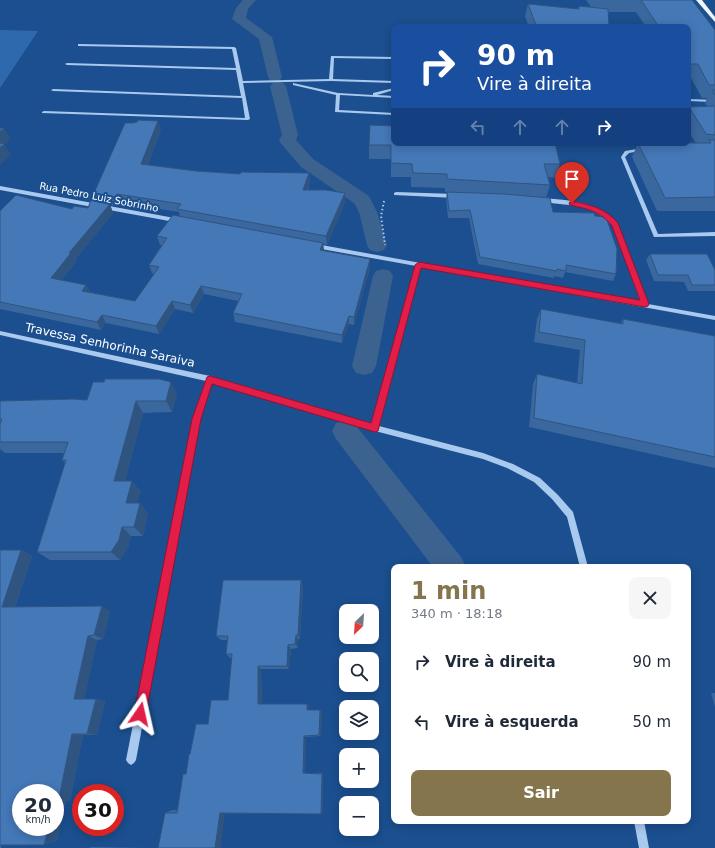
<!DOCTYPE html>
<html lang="pt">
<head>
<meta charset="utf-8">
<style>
	body { margin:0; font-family:"DejaVu Sans",sans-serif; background:#f6f6f7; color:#1f2937; height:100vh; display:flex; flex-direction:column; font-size:15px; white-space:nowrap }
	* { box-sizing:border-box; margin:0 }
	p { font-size:13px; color:#747a83 }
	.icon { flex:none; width:22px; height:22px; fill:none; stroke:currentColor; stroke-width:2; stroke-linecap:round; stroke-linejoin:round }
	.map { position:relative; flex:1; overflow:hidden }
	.details { position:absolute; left:391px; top:564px; width:300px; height:260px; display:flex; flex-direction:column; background:#fff; border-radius:8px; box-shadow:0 2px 10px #0003 }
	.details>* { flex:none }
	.top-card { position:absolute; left:391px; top:24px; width:300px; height:122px; border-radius:8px; box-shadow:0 2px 10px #0003; background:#1a4fa0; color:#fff; overflow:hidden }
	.needle { width:26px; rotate:205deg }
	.fabs { position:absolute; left:339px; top:604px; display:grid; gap:8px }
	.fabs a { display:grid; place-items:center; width:40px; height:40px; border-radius:8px; background:#fff; box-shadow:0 2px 10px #0003; font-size:20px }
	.speed { position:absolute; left:12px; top:784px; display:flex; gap:8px; font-size:20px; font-weight:700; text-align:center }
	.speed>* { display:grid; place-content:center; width:52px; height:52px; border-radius:50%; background:#fff; box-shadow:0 2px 10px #0003; line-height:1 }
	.speed small { font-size:10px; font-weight:400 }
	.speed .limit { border:6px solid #d22; background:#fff; color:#111 }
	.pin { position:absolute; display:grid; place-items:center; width:34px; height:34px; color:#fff; margin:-41px -17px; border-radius:50% 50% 50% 0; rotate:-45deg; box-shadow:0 0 4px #0007 }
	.pin .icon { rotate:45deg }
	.me { position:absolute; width:44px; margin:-22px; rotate:11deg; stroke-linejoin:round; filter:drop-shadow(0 0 3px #0008) }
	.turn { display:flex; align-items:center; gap:14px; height:84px; padding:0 20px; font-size:18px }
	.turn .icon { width:52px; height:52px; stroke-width:2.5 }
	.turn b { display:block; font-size:28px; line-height:34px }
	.lanes { display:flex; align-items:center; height:38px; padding:0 20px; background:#0003; justify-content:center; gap:20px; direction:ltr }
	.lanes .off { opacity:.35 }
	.round { display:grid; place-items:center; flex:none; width:42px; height:42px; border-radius:8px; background:#f6f6f7 }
	.summary { display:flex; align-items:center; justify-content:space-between; height:68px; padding:0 20px }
	h1 { font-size:24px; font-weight:600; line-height:30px; color:#84754c }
	.primary-button { display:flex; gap:8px; margin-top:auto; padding:8px 20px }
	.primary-button a { flex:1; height:46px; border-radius:8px; background:#84754c; color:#fff; font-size:16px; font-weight:600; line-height:46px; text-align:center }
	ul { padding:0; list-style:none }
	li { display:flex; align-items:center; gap:12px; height:60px; padding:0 20px }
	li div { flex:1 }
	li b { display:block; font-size:15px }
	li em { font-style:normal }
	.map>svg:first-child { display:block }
	.green { fill:#2e69ad }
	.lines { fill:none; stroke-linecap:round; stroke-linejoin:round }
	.canal { fill:#3c6290; fill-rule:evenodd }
	.path { stroke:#a9c9ee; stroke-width:2; stroke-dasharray:1.5 2.5; stroke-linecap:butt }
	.minor { fill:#a9c9ee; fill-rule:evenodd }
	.major { fill:#f0f6ff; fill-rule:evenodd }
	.wall { fill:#3a679d; fill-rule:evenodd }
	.shaded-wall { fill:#305480 }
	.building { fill:#4478b7; stroke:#305480 }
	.route { fill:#e11d48; stroke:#92132f }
	.labels { text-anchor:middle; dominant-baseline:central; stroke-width:4; stroke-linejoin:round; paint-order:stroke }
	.far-street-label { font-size:10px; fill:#fff; stroke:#1b4f8f }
	.street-label { font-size:12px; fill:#fff; stroke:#1b4f8f }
</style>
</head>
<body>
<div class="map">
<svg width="715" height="848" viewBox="0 0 715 848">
	<rect width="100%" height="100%" fill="#1b4f8f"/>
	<!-- green -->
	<path class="green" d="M 0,30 L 38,31 L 0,88 Z"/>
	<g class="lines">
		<!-- canal -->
		<path class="canal" d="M 243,0 L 256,0 L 248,9 L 246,18 L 272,37 L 282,77 L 280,80 L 275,81 L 270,80 L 268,77 L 259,39 L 232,19 L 236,8 Z
			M 278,81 L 283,83 L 286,86 L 298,135 L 296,140 L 313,159 L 369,196 L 377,212 L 387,245 L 384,250 L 377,252 L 370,250 L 367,245 L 359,212 L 354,203 L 301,167 L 279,141 L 282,135 L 270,86 L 273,83 Z
			M 383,269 L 390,271 L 393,276 L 376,366 L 372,373 L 364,375 L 356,373 L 352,366 L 373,276 L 376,271 Z
			M 345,420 L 354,423 L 461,557 L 466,567 L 433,567 L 336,439 L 332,431 L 336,423 Z"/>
		<!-- path -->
		<path class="path" d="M 384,201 L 381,216 L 385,245"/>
		<!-- minor -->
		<path class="minor" d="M 79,44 L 234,47 L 236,48 L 243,81 L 329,79 L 331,56 L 394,57 L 394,59 L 334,58 L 333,79 L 394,81 L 394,83 L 331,81 L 243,83 L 250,119 L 248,120 L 42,113 L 42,112 L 44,111 L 245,118 L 242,98 L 53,91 L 51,90 L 53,89 L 241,96 L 236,70 L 67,65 L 65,64 L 67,63 L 236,68 L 232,49 L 78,46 L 78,44 Z
			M 293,83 L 338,93 L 373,95 L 373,93 L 394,88 L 394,90 L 377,95 L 394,96 L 394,98 L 340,95 L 339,110 L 394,113 L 394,115 L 335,112 L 336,95 L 293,85 Z
			M 688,99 L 715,100 L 715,102 L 688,101 Z
			M 643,148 L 645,148 L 645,150 L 629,153 L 625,157 L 658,234 L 715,232 L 715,236 L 654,237 L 621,157 L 625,151 Z
			M 0,186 L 180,219 L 183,221 L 180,223 L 0,190 Z
			M 396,192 L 455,194 L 458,196 L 455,198 L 394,195 L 394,193 Z
			M 541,198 C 569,200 599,201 618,225 L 648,304 L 715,316 L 715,320 L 421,267 L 379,426 L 483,453 L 513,464 L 540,478 L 558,495 L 573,512 L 588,567 L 580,567 L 567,517 L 552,499 L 534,482 L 507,468 L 483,459 L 375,431 L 212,382 L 199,419 L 136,760 L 134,763 L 131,765 L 128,763 L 126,760 L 193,419 L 206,381 L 0,335 L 0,331 L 210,376 L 373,424 L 416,266 L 316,248 L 314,247 L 314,245 L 316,244 L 641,303 L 613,226 C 589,201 569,207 539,201 L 539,199 Z
			M 634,821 L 644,821 L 649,848 L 639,848 Z"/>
		<!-- major -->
		<path class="major" d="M 696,0 L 702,0 L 715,17 L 715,22 Z"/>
	</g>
	<!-- wall -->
	<path class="wall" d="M 586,0 L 692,0 L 715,30 L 715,211 L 657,211 L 632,157 L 638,143 L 696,143 L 688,131 L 688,108 L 689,107 L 707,106 L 705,103 L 707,98 L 702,98 L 691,78 L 688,77 L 688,27 L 646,27 L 636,12 L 608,12 L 609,27 L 508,27 L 508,25 L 528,25 L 525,16 L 528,4 L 578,9 L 579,6 L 591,7 Z
		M 394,126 L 560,164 L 556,178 L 548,177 L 550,185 L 546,198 L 553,212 L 616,274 L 613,281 L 565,272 L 563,278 L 554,276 L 554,278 L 478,264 L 469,218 L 448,218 L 446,199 L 447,192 L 445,192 L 445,188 L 411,187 L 411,177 L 391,177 L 391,159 L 369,159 L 369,145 Z
		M 161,130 L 148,165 L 196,171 L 240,174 L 309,173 L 310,182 L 308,190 L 345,202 L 327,245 L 323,244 L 324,251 L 370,259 L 370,268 L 354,325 L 349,324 L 342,343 L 235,322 L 233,313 L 238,301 L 204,294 L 193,313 L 175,309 L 159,334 L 106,323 L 101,330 L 0,309 L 0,211 L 88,208 L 98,202 L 94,193 ZM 121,203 L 179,212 L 180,217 L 157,236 L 160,245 L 162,245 L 149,265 L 152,273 L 154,274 L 135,301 L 90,292 L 86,285 L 61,280 L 76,262 L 75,260 L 113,213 L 110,205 L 118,206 Z
		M 650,254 L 715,270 L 715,291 L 688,291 L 684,282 L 654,281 L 646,260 Z
		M 541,309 L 620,324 L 623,319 L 715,336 L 715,468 L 529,427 L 533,384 L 537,374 L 577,383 L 580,350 L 534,342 L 537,319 Z
		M 177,394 L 172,412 L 143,413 L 125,481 L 141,491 L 137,503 L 148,513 L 143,536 L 131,536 L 128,548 L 120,560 L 50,560 L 37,552 L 65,463 L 62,460 L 64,453 L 5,453 L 0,449 L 0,401 L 87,400 Z
		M 0,550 L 21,550 L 32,556 L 15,607 L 110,611 L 103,639 L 97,640 L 84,699 L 96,699 L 105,701 L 97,735 L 83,735 L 70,801 L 66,801 L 57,841 L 1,845 L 1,848 L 0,848 Z
		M 301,580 L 303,586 L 300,639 L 298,639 L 298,648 L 291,649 L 289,669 L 261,669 L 262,704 L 307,704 L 309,706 L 309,710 L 320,710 L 322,712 L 321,736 L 306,737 L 305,773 L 323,773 L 323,811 L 321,814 L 165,813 L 172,810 L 177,810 L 183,774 L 186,774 L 190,754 L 208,724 L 228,700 L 232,658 L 230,658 L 226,654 L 227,640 L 221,640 L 216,636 Z
		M 711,693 L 715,693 L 715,707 Z
		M 92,847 L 147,848 L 89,848 Z"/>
	<!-- shaded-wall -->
	<path class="shaded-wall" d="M 158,121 L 161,130 L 145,173 L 141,164 Z
		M 4,128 L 10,139 L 5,145 L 11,155 L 0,165 L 0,132 Z
		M 309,173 L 310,182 L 304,199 L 303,190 Z
		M 345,193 L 345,202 L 327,245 L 326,236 Z
		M 117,194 L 121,203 L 118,206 L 114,197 Z
		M 110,204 L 113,213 L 75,260 L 76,262 L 56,286 L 51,278 L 69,253 Z
		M 323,243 L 324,251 L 320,250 Z
		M 370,259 L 370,268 L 354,325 L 354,317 Z
		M 86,285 L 91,294 L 82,291 Z
		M 201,286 L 204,294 L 193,313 L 190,305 Z
		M 172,301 L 175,309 L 159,334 L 156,326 Z
		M 102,315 L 106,323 L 101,330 L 97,322 Z
		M 349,316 L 349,324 L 342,343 L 342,335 Z
		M 171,382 L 177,394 L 172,412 L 166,401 Z
		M 136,401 L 143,413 L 123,491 L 114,481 Z
		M 132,481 L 141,491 L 135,513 L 126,503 Z
		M 140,503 L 148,513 L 143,536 L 134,527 Z
		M 122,527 L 131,536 L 128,548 L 120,560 L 111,552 Z
		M 21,550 L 32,556 L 13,612 L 2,607 Z
		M 301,580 L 303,586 L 300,639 L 298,635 Z
		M 102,606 L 110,611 L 103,639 L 94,635 Z
		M 296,635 L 298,639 L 298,648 L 295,644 Z
		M 88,636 L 97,640 L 84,701 L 74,699 Z
		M 288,645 L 291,649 L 289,669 L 287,666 Z
		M 258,666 L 261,669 L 262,706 L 258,704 Z
		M 96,699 L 105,701 L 97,735 L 87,734 Z
		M 307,704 L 309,706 L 309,711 L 307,710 Z
		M 320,710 L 322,712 L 321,736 L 319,735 Z
		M 72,734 L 83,735 L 70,801 L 66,801 L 57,841 L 44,845 L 49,827 L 55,827 L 55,803 Z
		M 304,736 L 306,737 L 305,773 L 303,773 Z
		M 323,773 L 323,811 L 321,814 L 322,774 Z
		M 225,811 L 221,848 L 215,848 L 220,813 Z"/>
	<!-- building -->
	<path class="building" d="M 641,0 L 692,0 L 715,30 L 715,85 L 709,85 L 698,64 L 688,64 L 688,27 L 659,27 Z
		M 528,4 L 579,9 L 579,6 L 608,9 L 609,27 L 509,27 L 508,25 L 536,25 Z
		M 712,90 L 715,90 L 715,95 Z
		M 715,106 L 715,135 L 706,134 L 689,107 Z
		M 138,120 L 158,121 L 141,164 L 196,171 L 240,174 L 241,172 L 309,173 L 303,190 L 326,190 L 345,193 L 326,236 L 177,209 L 181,204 L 117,194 L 114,197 L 94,193 L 125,123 L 133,123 L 137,122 Z
		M 394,123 L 394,143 L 555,143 L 560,164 L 544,164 L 550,185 L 447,179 L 447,174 L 413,173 L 412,164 L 391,163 L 391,145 L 369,145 L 370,125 L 394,126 Z
		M 0,128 L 4,128 L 0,132 Z
		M 709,140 L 715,140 L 715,197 L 665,198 L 638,143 L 711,143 Z
		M 0,143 L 4,144 L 0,148 Z
		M 447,192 L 504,194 L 550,198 L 553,212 L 594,213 L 595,216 L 606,217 L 617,249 L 616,274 L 566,265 L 566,271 L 557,269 L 557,271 L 480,257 L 470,210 L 449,211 Z
		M 16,195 L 72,209 L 74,206 L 88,208 L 91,200 L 110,204 L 69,253 L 71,253 L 51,278 L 86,285 L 82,291 L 135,301 L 159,267 L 149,265 L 167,238 L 157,236 L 173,215 L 323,243 L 320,250 L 370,259 L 354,317 L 349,316 L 342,335 L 233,313 L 242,294 L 201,286 L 190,305 L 172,301 L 156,326 L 102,315 L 97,322 L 0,302 L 0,211 Z
		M 650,254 L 707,254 L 715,270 L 715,285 L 692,285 L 688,275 L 658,275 Z
		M 541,309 L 623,324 L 623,319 L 715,336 L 715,457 L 534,418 L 537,374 L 582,384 L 585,340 L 539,332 Z
		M 105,379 L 159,379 L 171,382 L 166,401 L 136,401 L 114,481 L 132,481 L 126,503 L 140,503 L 134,527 L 122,527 L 119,540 L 111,552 L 37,552 L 66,460 L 62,460 L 68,442 L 0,442 L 0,424 L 2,419 L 0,419 L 0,401 L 73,399 L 87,400 L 93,382 L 104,382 Z
		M 0,550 L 21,550 L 2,607 L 102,606 L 94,635 L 88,636 L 74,699 L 96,699 L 87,734 L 72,734 L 58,803 L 55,803 L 55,793 L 21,793 L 21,827 L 49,827 L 44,845 L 0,845 Z
		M 223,580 L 301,580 L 298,635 L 296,635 L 295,644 L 288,645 L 287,666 L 258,666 L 258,704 L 307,704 L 307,710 L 320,710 L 319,735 L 304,736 L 303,773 L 322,774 L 321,814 L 220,813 L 215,848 L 158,848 L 165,813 L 177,813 L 183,774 L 186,774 L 189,754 L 190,754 L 196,724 L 208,724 L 211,700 L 228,700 L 232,654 L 226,654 L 228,636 L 216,636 Z"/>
	<!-- route -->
	<path class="route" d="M 572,201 C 591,205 605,208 618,223 L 649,304 L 648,306 L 645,307 L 421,268 L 378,431 L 375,432 L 212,384 L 201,419 L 146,714 L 144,718 L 140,720 L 135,718 L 134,714 L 192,419 L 207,377 L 210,376 L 371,423 L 415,265 L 419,262 L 640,300 L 612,226 C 601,211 587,209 570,205 L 569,203 Z"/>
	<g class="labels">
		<!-- far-street labels -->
		<g class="far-street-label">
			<text transform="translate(99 197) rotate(11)">Rua Pedro Luiz Sobrinho</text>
		</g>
		<!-- street labels -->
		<g class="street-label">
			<text transform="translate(110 345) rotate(12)">Travessa Senhorinha Saraiva</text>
		</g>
	</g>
</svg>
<div class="fabs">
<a><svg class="needle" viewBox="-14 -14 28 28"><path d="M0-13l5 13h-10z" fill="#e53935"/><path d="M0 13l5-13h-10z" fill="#747a83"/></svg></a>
<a><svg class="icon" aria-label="search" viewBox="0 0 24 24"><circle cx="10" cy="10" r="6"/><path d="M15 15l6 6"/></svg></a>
<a><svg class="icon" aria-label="layers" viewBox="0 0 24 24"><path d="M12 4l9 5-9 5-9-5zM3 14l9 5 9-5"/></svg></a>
<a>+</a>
<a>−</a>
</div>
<div class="speed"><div>20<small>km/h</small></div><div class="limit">30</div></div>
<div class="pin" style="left:572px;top:203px;background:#d93025"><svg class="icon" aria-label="arrive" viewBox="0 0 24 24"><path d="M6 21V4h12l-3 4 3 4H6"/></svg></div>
<svg class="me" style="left:140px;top:714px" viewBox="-20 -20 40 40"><path d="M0-17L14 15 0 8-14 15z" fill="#e11d48" stroke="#fff" stroke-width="4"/></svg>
<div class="top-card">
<div class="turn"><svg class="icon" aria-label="right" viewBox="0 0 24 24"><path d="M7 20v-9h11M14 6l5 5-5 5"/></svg><div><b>90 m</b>Vire à direita</div></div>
<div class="lanes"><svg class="icon off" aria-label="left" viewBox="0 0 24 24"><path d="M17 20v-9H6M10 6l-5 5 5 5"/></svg><svg class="icon off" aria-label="ahead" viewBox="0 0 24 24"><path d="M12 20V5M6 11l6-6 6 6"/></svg><svg class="icon off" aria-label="ahead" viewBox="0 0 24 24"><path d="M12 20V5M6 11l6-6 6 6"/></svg><svg class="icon" aria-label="right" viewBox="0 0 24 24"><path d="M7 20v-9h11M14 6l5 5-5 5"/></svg></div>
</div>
<section class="details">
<div class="summary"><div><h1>1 min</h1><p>340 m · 18:18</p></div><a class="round"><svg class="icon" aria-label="close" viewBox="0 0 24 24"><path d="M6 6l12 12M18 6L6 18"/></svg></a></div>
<ul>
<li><svg class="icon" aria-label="right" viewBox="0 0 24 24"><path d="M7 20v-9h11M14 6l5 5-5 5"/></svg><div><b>Vire à direita</b></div><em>90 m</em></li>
<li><svg class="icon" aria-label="left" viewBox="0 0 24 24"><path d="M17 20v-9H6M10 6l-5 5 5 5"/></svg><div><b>Vire à esquerda</b></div><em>50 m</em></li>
</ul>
<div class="primary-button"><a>Sair</a></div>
</section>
</div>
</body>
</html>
